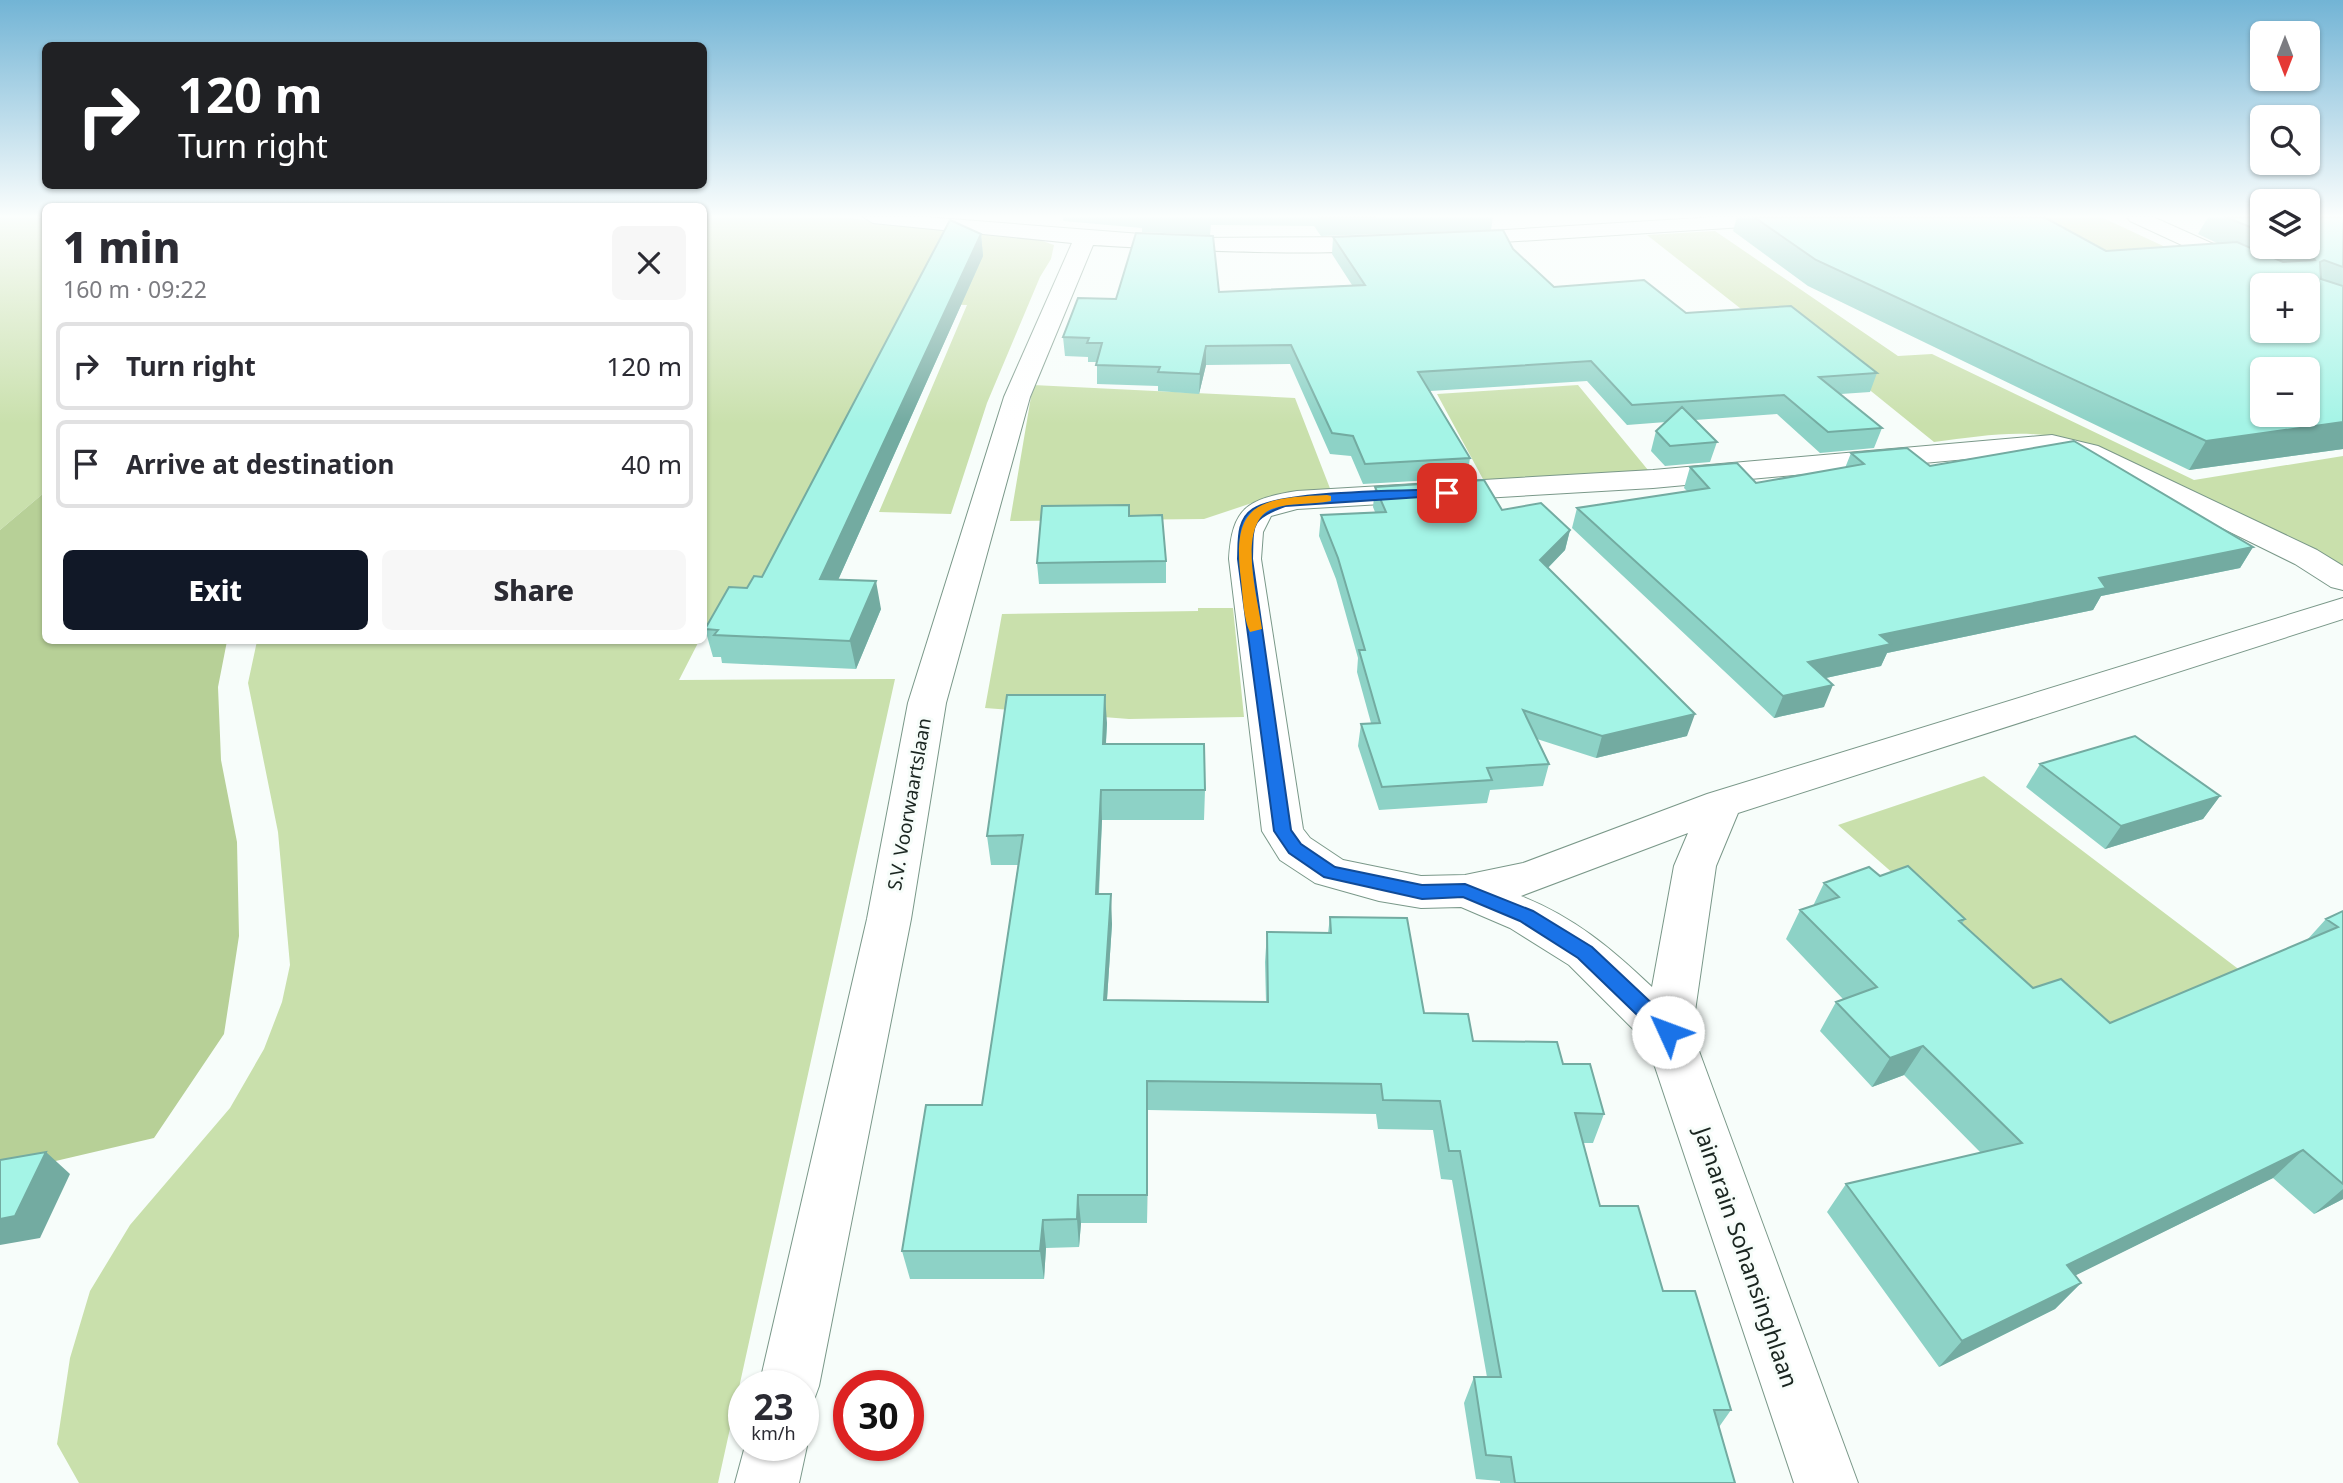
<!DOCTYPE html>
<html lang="en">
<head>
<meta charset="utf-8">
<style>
	body { margin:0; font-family:"Noto Sans",sans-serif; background:#f7f7f7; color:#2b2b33; height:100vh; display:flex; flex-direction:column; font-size:26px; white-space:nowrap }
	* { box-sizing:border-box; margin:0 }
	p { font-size:23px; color:#7c7c81 }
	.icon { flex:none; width:38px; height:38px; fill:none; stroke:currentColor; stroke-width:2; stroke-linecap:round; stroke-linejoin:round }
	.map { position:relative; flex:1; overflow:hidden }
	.side { position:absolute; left:42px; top:203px; width:665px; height:441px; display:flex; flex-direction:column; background:#fff; border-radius:10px; box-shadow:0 2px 5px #0004 }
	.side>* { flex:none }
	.hud { position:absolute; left:42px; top:42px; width:665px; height:147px; border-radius:10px; box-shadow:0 2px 5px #0004; background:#202124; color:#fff; overflow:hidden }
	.needle { width:46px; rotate:180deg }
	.controls { position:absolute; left:2250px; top:21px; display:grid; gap:14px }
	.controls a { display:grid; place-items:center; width:70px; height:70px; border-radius:10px; background:#fff; box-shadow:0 2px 5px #0004; font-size:35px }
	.speed { position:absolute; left:728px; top:1370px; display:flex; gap:14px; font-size:35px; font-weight:700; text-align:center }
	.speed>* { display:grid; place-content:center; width:91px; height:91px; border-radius:50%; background:#fff; box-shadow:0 2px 5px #0004; line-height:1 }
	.speed small { font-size:18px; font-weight:400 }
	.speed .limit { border:10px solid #d22; background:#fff; color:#111 }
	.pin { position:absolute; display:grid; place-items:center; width:60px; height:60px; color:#fff; margin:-30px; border-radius:14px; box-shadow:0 4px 10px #0006 }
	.me { position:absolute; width:77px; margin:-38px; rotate:313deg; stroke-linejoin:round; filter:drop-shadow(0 0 5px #0008) }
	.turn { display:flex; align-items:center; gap:24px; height:147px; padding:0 21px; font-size:32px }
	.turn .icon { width:91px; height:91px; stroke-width:2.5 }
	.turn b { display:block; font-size:49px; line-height:60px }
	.round { display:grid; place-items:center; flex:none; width:74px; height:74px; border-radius:10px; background:#f7f7f7 }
	.head { display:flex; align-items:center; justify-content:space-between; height:119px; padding:0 21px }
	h1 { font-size:42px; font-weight:800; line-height:52px }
	.button { display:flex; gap:14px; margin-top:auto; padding:14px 21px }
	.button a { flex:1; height:80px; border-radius:10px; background:#111827; color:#fff; font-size:28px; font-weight:800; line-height:80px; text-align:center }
	.button a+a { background:#f7f7f7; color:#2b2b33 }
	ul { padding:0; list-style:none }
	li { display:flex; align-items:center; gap:21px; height:88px; margin:0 14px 10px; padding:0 7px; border:4px solid #e1e1e2; border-radius:10px }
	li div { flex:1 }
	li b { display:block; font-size:26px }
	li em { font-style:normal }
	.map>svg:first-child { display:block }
	.green { fill:#c9e0ac }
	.forest { fill:#b7d097 }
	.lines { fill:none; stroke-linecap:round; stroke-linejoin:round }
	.street-casing { stroke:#7a9889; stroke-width:2 }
	.street { fill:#fff; fill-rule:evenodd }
	.wall { fill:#8dd2c6 }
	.shaded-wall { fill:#73aba1 }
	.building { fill:#a4f4e6; stroke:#73aba1; stroke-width:2; fill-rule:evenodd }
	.route { fill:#1a73e8; stroke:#114b97; stroke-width:2 }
	.slow { fill:#f59e0b }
	.labels { text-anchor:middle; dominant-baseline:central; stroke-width:6; stroke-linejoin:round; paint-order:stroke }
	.street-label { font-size:19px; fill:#1a2520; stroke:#f7fdfa }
	.near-street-label { font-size:23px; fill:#1a2520; stroke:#f7fdfa }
</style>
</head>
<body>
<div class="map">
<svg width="2343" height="1483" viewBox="0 0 2343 1483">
	<rect width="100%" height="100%" fill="#f7fdfa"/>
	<!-- green -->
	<path class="green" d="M 0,217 L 46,217 L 45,492 L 0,530 Z
		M 704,217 L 838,217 L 1034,238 L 1054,245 L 1051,259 L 1040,277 L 987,403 L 951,514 L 879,512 L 967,305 L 911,303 L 750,605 L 719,604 L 704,632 Z
		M 1988,217 L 2101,217 L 2204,265 L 2063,281 Z
		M 1715,231 L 1898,356 L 1932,354 L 2194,480 L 2343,456 L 2343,567 L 2084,443 C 2030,427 1988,435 1934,442 L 1835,362 L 1811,364 L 1647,235 Z
		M 1033,385 L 1295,398 L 1331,491 L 1264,499 L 1204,519 L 1010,521 Z
		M 1578,385 L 1648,470 L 1484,481 L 1437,394 Z
		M 1198,608 L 1233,608 L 1244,717 L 1129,719 L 985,708 L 1002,614 L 1198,611 Z
		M 257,641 L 699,641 L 679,680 L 895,679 L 718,1483 L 79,1483 L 57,1444 L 70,1358 L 90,1291 L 130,1225 L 230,1108 L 264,1049 L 282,1002 L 290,965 L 278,832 L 248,683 Z
		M 1984,776 L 2241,971 L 2083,1040 L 1838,825 Z"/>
	<!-- forest -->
	<path class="forest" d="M 45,492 L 46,640 L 227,641 L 218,687 L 221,760 L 237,842 L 239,936 L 224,1034 L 154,1138 L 0,1174 L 0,530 Z"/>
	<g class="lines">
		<!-- street casing -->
		<g class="street-casing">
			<path id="street" d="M 863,217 L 925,217 L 1192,238 L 1384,237 L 1395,243 C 1381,262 1130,247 1093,245 L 1030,397 L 946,703 L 911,919 L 819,1386 L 811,1408 L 803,1411 L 803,1386 L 759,1386 L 867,919 L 908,703 L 1004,397 L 1072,243 L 873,223 Z
				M 1716,217 L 1817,217 L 1807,223 L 1455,245 L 1444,239 L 1455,233 Z
				M 2127,217 L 2153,217 L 2294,280 L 2297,285 L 2268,285 L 2130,221 Z
				M 2052,435 L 2098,446 L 2317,550 L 2343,566 L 2343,590 L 2331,587 L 2295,564 L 2102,469 L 2078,458 L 2052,451 L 1653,488 L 1297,509 L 1271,516 L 1263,532 L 1261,559 L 1303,829 L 1310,838 L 1343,860 L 1421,876 L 1465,875 L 1523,863 L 1707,794 L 2343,598 L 2343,619 L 1738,813 L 1716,866 L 1692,1032 L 1858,1483 L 1794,1483 L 1647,1043 L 1569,965 L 1510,928 L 1461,907 L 1421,908 L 1379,901 L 1315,883 L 1280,860 L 1262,831 L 1229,559 C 1232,507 1248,499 1297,491 L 1653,470 ZM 1688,833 L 1674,866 L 1652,987 C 1611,948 1574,917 1521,896 Z
				M 803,1436 L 807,1446 L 799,1483 L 735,1483 L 745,1446 L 803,1446 Z"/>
		</g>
		<!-- street -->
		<use href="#street" class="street"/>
	</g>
	<!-- wall -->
	<path class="wall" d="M 1063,217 L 1493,217 L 1491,230 L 1321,236 L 1314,226 L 1211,225 L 1210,235 L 1142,232 L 1142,228 L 1063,221 Z
		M 1737,217 L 2044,217 L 2106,251 L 2219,244 L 2198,234 L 2208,217 L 2263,217 L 2263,247 L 2308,247 L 2343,217 L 2343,449 L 2189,470 L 1808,286 L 1733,231 Z
		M 981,234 L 983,256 L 838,580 L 881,609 L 856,669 L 722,663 L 721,657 L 713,657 L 705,629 L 747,588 L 762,577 Z
		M 1333,237 L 1513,249 L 1554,287 L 1686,313 L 1877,373 L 1870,392 L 1841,394 L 1882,428 L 1874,448 L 1820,453 L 1777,414 L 1695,420 L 1717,442 L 1710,462 L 1665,466 L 1651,451 L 1656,431 L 1666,422 L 1627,425 L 1587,381 L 1430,391 L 1470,458 L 1467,478 L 1363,484 L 1351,456 L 1330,454 L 1290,364 L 1206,365 L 1199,394 L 1158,391 L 1158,386 L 1097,384 L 1097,362 L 1088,362 L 1088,357 L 1065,356 L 1063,337 L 1116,299 L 1219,292 L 1352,285 L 1332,254 Z
		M 1851,453 L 1930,466 L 2253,547 L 2240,568 L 2101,596 L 2093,610 L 1887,653 L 1881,666 L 1826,678 L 1824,707 L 1774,718 L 1572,528 L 1577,508 L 1687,491 L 1684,488 L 1690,467 L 1756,483 L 1845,468 Z
		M 1375,487 L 1502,510 L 1570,530 L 1565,550 L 1548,568 L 1687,736 L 1596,758 L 1537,739 L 1549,764 L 1543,786 L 1490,790 L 1487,803 L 1379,810 L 1358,746 L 1361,724 L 1371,723 L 1357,672 L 1358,658 L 1336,579 L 1319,536 L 1321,515 L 1375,512 L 1373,507 Z
		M 1129,516 L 1166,561 L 1166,583 L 1039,584 L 1037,563 Z
		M 1107,723 L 1106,744 L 1205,790 L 1204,820 L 1102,820 L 1099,894 L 1112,924 L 1107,1000 L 1266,1002 L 1265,962 L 1267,932 L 1328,933 L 1330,917 L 1424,1013 L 1473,1041 L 1563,1064 L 1604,1114 L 1593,1143 L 1583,1143 L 1600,1206 L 1663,1291 L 1731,1410 L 1719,1427 L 1735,1483 L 1500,1483 L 1500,1481 L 1476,1479 L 1464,1403 L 1474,1377 L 1487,1377 L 1452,1180 L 1441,1179 L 1433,1130 L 1378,1129 L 1376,1114 L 1148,1110 L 1147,1223 L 1081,1223 L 1079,1247 L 1046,1248 L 1044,1279 L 910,1279 L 902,1251 L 982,1105 L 1018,865 L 991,865 L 987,836 Z
		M 2040,764 L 2220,796 L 2203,819 L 2105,849 L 2026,787 Z
		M 1880,876 L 1965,919 L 1962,924 L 2033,988 L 2110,1023 L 2307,940 L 2326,919 L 2343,911 L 2343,1199 L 2314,1214 L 2273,1178 L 2075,1275 L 2081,1283 L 2055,1309 L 1939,1367 L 1827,1212 L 1846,1184 L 1981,1153 L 1904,1075 L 1872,1087 L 1820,1031 L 1836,1002 L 1843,999 L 1786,939 L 1800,910 L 1813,906 L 1824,883 Z"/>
	<!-- shaded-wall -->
	<path class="shaded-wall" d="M 981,234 L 983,256 L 826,607 L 820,579 Z
		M 1206,346 L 1206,365 L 1199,394 L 1200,374 Z
		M 2343,422 L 2343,449 L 2189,470 L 2206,441 Z
		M 1570,530 L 1565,550 L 1535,581 L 1540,560 Z
		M 2253,547 L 2240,568 L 2101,596 L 2093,610 L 1887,653 L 1881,666 L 1798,684 L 1808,662 L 1880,635 L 2099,578 Z
		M 876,581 L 881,609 L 856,669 L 850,641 Z
		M 1833,685 L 1824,707 L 1774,718 L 1783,696 Z
		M 1105,695 L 1107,723 L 1104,774 L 1103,744 Z
		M 1695,714 L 1687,736 L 1596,758 L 1602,736 Z
		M 1101,790 L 1102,820 L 1097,923 L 1096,894 Z
		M 2220,796 L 2203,819 L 2105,849 L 2121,826 Z
		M 1111,894 L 1112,924 L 1105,1029 L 1104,1000 Z
		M 1923,1046 L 1904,1075 L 1872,1087 L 1890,1058 Z
		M 1147,1081 L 1148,1110 L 1147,1223 Z
		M 2303,1150 L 2273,1178 L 2042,1292 L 2067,1265 Z
		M 46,1152 L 70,1174 L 40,1238 L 0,1245 L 0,1219 Z
		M 2343,1189 L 2343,1199 L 2314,1214 Z
		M 1078,1195 L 1081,1223 L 1079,1247 L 1077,1219 Z
		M 1043,1220 L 1046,1248 L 1044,1279 L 1040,1251 Z
		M 2081,1283 L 2055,1309 L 1939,1367 L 1962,1341 Z"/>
	<!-- building -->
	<path class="building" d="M 1321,217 L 1376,217 L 1322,218 Z
		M 1754,217 L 2044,217 L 2106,251 L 2237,242 L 2283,262 L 2315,260 L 2310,252 L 2297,247 L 2308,247 L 2308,217 L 2343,217 L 2343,267 L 2324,260 L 2320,262 L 2321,279 L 2343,286 L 2343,422 L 2206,441 L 1816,260 ZM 2263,285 L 2308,285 L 2308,331 L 2263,331 ZM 2263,369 L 2308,369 L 2308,415 L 2263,415 Z
		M 2225,217 L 2263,217 L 2263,232 Z
		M 950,220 L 981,234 L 820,579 L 876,581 L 850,641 L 714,635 L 718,630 L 705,629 L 729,587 L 747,588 L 754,576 L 762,577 Z
		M 1503,230 L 1513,249 L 1554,287 L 1644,280 L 1686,313 L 1791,306 L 1877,373 L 1819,377 L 1882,428 L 1828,432 L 1784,395 L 1632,405 L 1591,361 L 1418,372 L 1470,458 L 1365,464 L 1353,436 L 1332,433 L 1291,345 L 1206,346 L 1200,374 L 1158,372 L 1160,367 L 1096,365 L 1102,343 L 1087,343 L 1089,338 L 1063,337 L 1078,298 L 1116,299 L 1136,233 L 1213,236 L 1219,292 L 1365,285 L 1333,237 Z
		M 1682,407 L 1717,442 L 1670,446 L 1656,431 Z
		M 2074,441 L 2253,547 L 2099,578 L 2106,588 L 1880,635 L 1891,644 L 1808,662 L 1833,685 L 1783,696 L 1577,508 L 1709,488 L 1690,467 L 1737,463 L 1756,483 L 1864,464 L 1851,453 L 1907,448 L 1930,466 Z
		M 1484,480 L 1502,510 L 1541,503 L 1570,530 L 1540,560 L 1695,714 L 1602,736 L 1523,710 L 1549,764 L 1487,768 L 1492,780 L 1382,787 L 1361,724 L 1380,723 L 1359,650 L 1365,650 L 1338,558 L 1321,515 L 1386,512 L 1375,487 Z
		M 1129,505 L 1129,516 L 1162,515 L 1166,561 L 1037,563 L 1042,506 Z
		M 1007,695 L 1105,695 L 1103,744 L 1204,744 L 1205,790 L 1101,790 L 1096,894 L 1111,894 L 1104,1000 L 1268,1002 L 1267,932 L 1331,933 L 1330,917 L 1407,918 L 1424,1013 L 1468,1014 L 1473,1041 L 1557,1042 L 1563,1064 L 1590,1064 L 1604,1114 L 1575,1113 L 1600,1206 L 1638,1206 L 1663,1291 L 1695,1291 L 1731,1410 L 1714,1410 L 1735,1483 L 1515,1483 L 1511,1457 L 1486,1455 L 1474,1377 L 1501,1377 L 1460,1151 L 1449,1151 L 1440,1101 L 1383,1100 L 1381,1084 L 1147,1081 L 1147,1195 L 1078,1195 L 1077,1219 L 1043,1220 L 1040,1251 L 902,1251 L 926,1105 L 982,1105 L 1023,835 L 987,836 Z
		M 2135,736 L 2220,796 L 2121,826 L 2040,764 Z
		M 1908,866 L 1965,919 L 1959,921 L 2033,988 L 2061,979 L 2110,1023 L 2338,927 L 2326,919 L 2343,911 L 2343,1184 L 2303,1150 L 2067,1265 L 2081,1283 L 1962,1341 L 1846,1184 L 2022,1143 L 1923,1046 L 1890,1058 L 1836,1002 L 1877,987 L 1800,910 L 1839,897 L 1824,883 L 1869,867 L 1880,876 Z
		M 46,1152 L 15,1216 L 0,1219 L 0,1160 Z"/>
	<!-- sky -->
	<linearGradient id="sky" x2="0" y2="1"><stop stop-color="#72b4d5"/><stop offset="0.51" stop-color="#fbfefd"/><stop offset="1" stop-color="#fbfefd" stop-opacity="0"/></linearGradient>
	<rect width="2343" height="424" fill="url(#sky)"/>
	<!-- route -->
	<path class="route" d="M 1447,489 L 1453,493 L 1451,495 L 1285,506 C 1250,519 1253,524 1252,559 L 1291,830 L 1301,844 L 1335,867 L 1422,885 L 1465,884 L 1533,911 L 1592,947 L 1676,1026 L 1678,1032 L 1676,1038 L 1661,1038 L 1578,958 L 1520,921 L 1463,897 L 1422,899 L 1324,877 L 1289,853 L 1274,831 L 1238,559 C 1239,542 1236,520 1253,509 C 1282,490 1406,491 1447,489 Z"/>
	<!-- slow -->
	<path class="slow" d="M 1327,495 L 1331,496 L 1331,501 C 1311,505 1291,502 1272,509 C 1236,523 1258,599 1262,629 L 1250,632 C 1243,618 1243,596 1241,580 C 1231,503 1258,498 1327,495 Z"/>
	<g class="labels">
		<!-- street labels -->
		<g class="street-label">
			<text transform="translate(909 804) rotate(-80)">S.V. Voorwaartslaan</text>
		</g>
		<!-- near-street labels -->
		<g class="near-street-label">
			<text transform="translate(1747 1257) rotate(71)">Jainarain Sohansinghlaan</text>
		</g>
	</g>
</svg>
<div class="controls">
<a><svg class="needle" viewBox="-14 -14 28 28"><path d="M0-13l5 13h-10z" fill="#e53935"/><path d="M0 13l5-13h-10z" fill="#7c7c81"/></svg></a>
<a><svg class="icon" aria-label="search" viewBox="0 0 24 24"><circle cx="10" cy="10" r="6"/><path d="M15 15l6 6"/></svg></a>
<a><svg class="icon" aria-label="layers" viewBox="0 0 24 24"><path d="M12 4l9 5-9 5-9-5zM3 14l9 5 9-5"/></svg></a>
<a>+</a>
<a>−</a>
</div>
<div class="speed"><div>23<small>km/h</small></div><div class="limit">30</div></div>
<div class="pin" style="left:1447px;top:493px;background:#d93025"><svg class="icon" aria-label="arrive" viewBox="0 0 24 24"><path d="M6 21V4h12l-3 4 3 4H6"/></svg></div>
<svg class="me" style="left:1668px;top:1032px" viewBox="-20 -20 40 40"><circle r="19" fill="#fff"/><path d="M0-13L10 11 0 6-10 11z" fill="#1a73e8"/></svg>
<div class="hud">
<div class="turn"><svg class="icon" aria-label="right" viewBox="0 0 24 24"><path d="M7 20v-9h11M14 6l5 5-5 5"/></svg><div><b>120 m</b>Turn right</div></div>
</div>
<section class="side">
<div class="head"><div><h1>1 min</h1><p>160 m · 09:22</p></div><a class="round"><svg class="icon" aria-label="close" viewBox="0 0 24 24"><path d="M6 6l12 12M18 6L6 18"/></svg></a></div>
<ul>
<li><svg class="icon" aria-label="right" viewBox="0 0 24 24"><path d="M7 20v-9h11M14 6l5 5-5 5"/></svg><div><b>Turn right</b></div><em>120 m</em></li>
<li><svg class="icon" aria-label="arrive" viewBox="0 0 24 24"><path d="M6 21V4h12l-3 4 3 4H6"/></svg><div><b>Arrive at destination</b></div><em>40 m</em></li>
</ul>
<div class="button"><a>Exit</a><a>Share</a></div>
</section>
</div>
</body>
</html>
